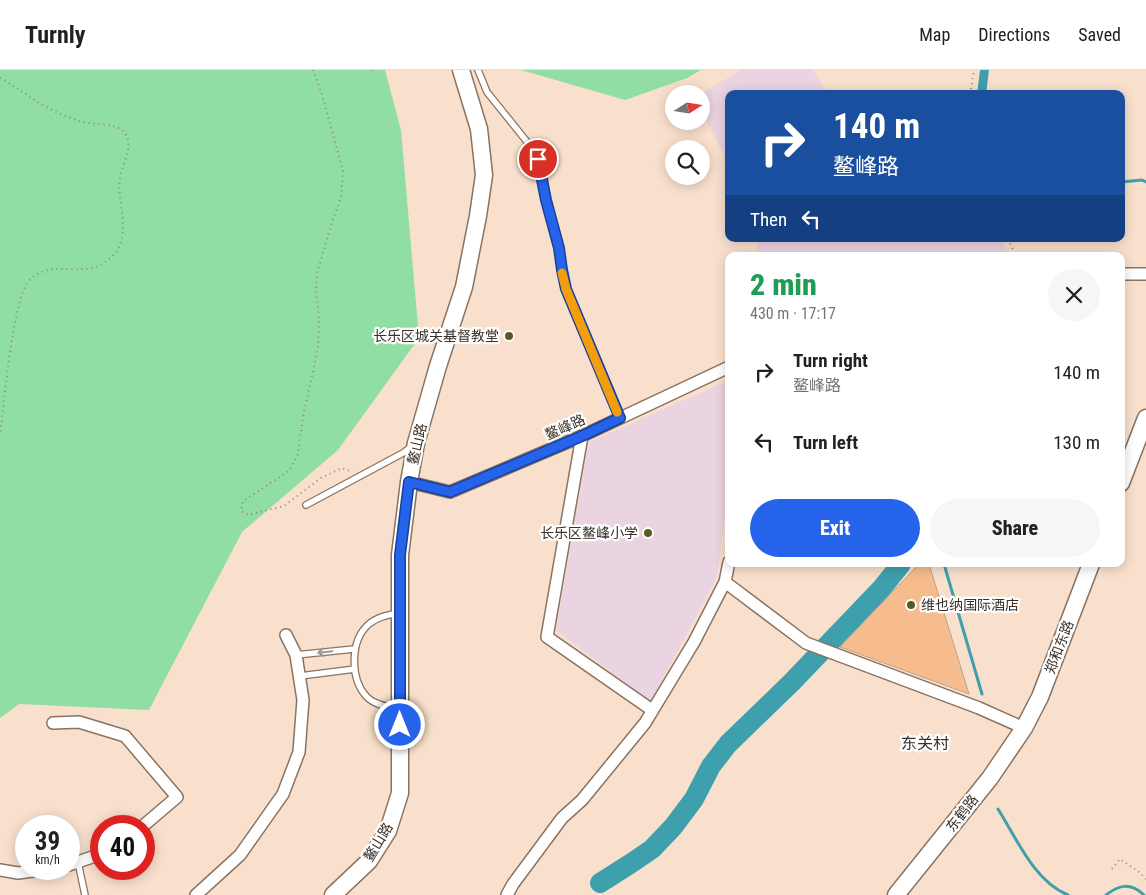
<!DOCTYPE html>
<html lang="en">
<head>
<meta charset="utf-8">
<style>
	body { margin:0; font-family:"Roboto Condensed","Noto Sans SC",sans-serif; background:#f6f6f6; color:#202124; height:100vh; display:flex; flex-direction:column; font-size:19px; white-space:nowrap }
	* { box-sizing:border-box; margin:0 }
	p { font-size:16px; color:#757577 }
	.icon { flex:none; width:28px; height:28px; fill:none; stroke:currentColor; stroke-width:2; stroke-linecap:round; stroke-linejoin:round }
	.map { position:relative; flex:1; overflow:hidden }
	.sheet { position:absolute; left:725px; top:182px; width:400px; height:315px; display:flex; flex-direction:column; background:#fff; border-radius:10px; box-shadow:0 2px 12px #0003 }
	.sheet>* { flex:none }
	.banner { position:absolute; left:725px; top:20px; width:400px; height:152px; border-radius:10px; box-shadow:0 2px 12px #0003; background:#1a4fa0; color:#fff; overflow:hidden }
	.needle { width:32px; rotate:78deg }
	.controls { position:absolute; left:665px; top:15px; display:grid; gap:10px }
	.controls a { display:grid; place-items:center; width:45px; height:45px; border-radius:50%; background:#fff; box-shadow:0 2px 12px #0003; font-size:25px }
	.speed { position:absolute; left:15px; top:745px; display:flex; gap:10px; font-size:25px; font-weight:700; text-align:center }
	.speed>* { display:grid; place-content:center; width:65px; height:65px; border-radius:50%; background:#fff; box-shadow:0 2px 12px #0003; line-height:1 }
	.speed small { font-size:12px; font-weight:400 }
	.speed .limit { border:8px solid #d22; background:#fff; color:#111 }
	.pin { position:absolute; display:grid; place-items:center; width:42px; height:42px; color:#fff; margin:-21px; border:2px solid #fff; border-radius:50%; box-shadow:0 1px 5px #0007 }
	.me { position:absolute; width:55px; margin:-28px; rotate:0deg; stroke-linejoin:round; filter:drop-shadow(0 0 4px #0008) }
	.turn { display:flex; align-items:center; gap:18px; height:105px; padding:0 25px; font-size:22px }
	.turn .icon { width:65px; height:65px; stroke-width:2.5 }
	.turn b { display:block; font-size:35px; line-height:42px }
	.then { display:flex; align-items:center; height:48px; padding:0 25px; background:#0003; gap:10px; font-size:19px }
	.round { display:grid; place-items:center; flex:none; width:52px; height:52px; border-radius:26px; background:#f6f6f6 }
	.overview { display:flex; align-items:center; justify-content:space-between; height:85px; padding:0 25px }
	h1 { font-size:30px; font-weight:800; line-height:38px; color:#1e9e55 }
	.button { display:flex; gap:10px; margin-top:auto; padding:10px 25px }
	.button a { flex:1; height:58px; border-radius:30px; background:#2563eb; color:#fff; font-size:20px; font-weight:800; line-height:58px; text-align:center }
	.button a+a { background:#f6f6f6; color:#202124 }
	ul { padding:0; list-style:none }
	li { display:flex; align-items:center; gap:15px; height:70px; padding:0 25px }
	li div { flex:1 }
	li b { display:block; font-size:19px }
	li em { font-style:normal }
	header { display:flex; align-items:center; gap:30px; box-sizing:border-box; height:70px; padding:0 25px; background:#fff; border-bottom:1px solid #e0e0e0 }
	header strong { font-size:24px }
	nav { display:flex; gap:28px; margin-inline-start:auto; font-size:18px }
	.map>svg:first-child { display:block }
	.education { fill:#ebd4e1 }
	.green { fill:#90dea3 }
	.water { fill:#3ea0ac }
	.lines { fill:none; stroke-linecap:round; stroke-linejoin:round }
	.stream { stroke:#3ea0ac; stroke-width:3 }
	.river { stroke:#3ea0ac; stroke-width:20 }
	.building { fill:#f6bc8d; stroke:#baa290 }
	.lane-casing { stroke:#897362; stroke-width:8 }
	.street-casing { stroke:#897362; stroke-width:14 }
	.secondary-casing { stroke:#897362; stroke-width:19 }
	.path { stroke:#958477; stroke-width:2; stroke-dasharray:1 4; stroke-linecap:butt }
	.lane { stroke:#fff; stroke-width:5.5 }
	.street { stroke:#fff; stroke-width:11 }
	.secondary { stroke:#fff; stroke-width:16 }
	.oneway { stroke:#9c9894 }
	.route-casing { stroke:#184099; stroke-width:12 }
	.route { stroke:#2563eb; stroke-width:9 }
	.slow { stroke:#f59e0b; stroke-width:9 }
	.poi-dot { fill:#5a5a27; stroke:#fff; stroke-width:2 }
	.labels { text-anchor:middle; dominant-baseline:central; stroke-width:4.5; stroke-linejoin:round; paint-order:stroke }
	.poi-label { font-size:14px; fill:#3a3129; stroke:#fff; text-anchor:end }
	.street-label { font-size:14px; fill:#3a3129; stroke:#fff }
	.quarter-label { font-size:16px; fill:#3a3129; stroke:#fff }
</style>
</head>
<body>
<header>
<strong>Turnly</strong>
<nav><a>Map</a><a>Directions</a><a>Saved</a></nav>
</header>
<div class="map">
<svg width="1146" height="825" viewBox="0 0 1146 825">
	<rect width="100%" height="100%" fill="#f9e0cd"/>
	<!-- education -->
	<path class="education" d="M 741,0 L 813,0 L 827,24 L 729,24 L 729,94 L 701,41 L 701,24 Z
		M 758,169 L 1001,169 L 1009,184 L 1008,186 L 755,186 L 757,178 Z
		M 729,310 L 729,417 L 717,508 L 650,632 L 556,560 L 589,372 Z"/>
	<!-- green -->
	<path class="green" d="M 0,0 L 385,0 L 401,60 L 419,268 L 338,380 L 242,462 L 149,640 L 19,634 L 0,648 Z
		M 521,0 L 701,0 L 687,8 L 625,30 Z"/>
	<!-- water -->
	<path class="water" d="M 980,0 L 989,0 L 986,24 L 977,24 Z"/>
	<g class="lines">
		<!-- stream -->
		<path class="stream" d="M 1121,112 L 1142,110 L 1146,112
			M 944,494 L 982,624
			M 998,739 C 1017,769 1034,811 1068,825
			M 1106,825 C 1119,815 1130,812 1144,825"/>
		<!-- river -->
		<path class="river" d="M 600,813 L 630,794 L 652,779 L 673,757 L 694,729 L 711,696 L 728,674 L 792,612 L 882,518 L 901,494"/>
	</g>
	<!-- building -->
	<path class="building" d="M 919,494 L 929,494 L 969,624 L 840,577 Z"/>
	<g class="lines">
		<!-- lane casing -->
		<g class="lane-casing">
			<path id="lane" d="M 478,0 L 487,22 L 528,73 L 538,89 L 546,130 L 559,178 L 562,201 L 566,219 L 620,348
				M 306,435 L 403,383 L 411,377
				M 398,543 C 388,545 377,547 369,554 C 350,570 350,608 366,626 C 374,635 387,637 399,638
				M 296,585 L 354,579
				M 300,606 L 355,599
				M 78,792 L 85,825"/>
		</g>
		<!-- street casing -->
		<g class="street-casing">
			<path id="street" d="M 1121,204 L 1146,204
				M 582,366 L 547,567 L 652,640
				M 409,412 L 450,422 L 582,366 L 729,297
				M 729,492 L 725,512 L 806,573 L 979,638 L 1024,658
				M 53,653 L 79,652 L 125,666 L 177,727 L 143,756
				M 69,795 L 101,784
				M 0,800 L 18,803 L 47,799
				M 196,825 L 240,785 L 283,724 L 299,682 L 303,630 L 296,585 L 286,565
				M 507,825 L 513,814 L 562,748 L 582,730 L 645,653 L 694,572 L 725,512"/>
		</g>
		<!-- secondary casing -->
		<g class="secondary-casing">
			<path id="secondary" d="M 1121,413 L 1146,348
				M 333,825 L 369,791 L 388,761 L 400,723 L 400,485 L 409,412 L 416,373 L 438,296 L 464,217 L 478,146 L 484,105 L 479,59 L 461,0
				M 896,825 L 990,708 L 1024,658 L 1040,627 L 1091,494"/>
		</g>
		<!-- path -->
		<path class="path" d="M 313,0 L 322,25 L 343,101 L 341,128 L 332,152 L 317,203 L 316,221 L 319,249 L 318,278 L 303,347 L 298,384 L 289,401 L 243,431 L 241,441 L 248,445 L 284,436 L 321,408 L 342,398 L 350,401
			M 372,0 L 376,0
			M 0,8 C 17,17 31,29 48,38 C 57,43 69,47 79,51 C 91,55 115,53 123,61 C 136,74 122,93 120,108 C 117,130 128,153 120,175 C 117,183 111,188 105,192 C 81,210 50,186 28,212 C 13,230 4,335 0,364
			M 970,24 L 974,0
			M 1008,169 L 1016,186
			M 1112,799 L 1120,789 L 1139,802 L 1146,809"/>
		<!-- lane -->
		<use href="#lane" class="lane"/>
		<!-- street -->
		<use href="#street" class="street"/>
		<!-- secondary -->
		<use href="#secondary" class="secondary"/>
	</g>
	<!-- one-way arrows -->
	<defs><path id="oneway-shaft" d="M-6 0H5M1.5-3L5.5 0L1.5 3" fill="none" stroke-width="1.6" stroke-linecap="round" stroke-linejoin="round" transform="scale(1.25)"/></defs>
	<use class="oneway" href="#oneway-shaft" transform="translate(325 582) rotate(174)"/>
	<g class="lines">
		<!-- route casing -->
		<g class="route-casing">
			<path id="route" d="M 400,655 L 400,485 L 409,412 L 450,422 L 582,366 L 620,348 L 566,219 L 562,200 L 559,178 L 546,130 L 538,89"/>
		</g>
		<!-- route -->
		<use href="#route" class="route"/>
		<!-- slow -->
		<path class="slow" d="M 562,203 L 566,219 L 617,342"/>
	</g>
	<!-- markers -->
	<g class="poi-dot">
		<circle cx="509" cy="266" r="5"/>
		<circle cx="648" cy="463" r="5"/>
		<circle cx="911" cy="535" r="5"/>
	</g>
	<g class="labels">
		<!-- poi labels -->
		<g class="poi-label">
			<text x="499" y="266">长乐区城关基督教堂</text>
			<text x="638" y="463">长乐区鳌峰小学</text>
			<text x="921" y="535" text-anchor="start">维也纳国际酒店</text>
		</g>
		<!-- street labels -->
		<g class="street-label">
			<text transform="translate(565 357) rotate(-24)">鳌峰路</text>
			<text transform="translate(417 374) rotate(-77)">鳌山路</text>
			<text transform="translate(1059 577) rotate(-69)">郑和东路</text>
			<text transform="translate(962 743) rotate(-52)">东鹤路</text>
			<text transform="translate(378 772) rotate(-59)">鳌山路</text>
		</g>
		<!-- quarter labels -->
		<g class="quarter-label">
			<text x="925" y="673">东关村</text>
		</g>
	</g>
</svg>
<div class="controls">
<a><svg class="needle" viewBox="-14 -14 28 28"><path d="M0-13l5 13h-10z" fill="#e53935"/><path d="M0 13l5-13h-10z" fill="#757577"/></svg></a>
<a><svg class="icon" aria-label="search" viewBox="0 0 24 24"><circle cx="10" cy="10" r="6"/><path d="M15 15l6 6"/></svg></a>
</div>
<div class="speed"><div>39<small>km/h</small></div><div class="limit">40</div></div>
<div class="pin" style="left:538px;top:89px;background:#d93025"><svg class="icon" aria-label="arrive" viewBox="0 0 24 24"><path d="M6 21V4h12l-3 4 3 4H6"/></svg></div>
<svg class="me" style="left:400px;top:655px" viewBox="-20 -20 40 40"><circle r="17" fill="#2563eb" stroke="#fff" stroke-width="3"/><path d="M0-11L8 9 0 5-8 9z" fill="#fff"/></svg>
<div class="banner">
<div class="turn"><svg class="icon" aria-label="right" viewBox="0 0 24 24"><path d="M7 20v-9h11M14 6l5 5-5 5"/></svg><div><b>140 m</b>鳌峰路</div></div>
<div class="then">Then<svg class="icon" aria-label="left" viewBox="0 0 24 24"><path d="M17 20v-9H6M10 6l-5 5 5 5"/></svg></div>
</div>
<section class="sheet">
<div class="overview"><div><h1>2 min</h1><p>430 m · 17:17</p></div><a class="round"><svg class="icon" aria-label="close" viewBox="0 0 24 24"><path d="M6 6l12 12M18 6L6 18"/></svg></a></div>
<ul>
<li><svg class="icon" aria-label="right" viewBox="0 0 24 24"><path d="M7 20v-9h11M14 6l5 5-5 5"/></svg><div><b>Turn right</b><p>鳌峰路</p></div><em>140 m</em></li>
<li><svg class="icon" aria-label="left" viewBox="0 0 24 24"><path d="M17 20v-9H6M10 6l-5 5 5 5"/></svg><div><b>Turn left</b></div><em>130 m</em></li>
</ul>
<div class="button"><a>Exit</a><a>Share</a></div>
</section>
</div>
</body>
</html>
